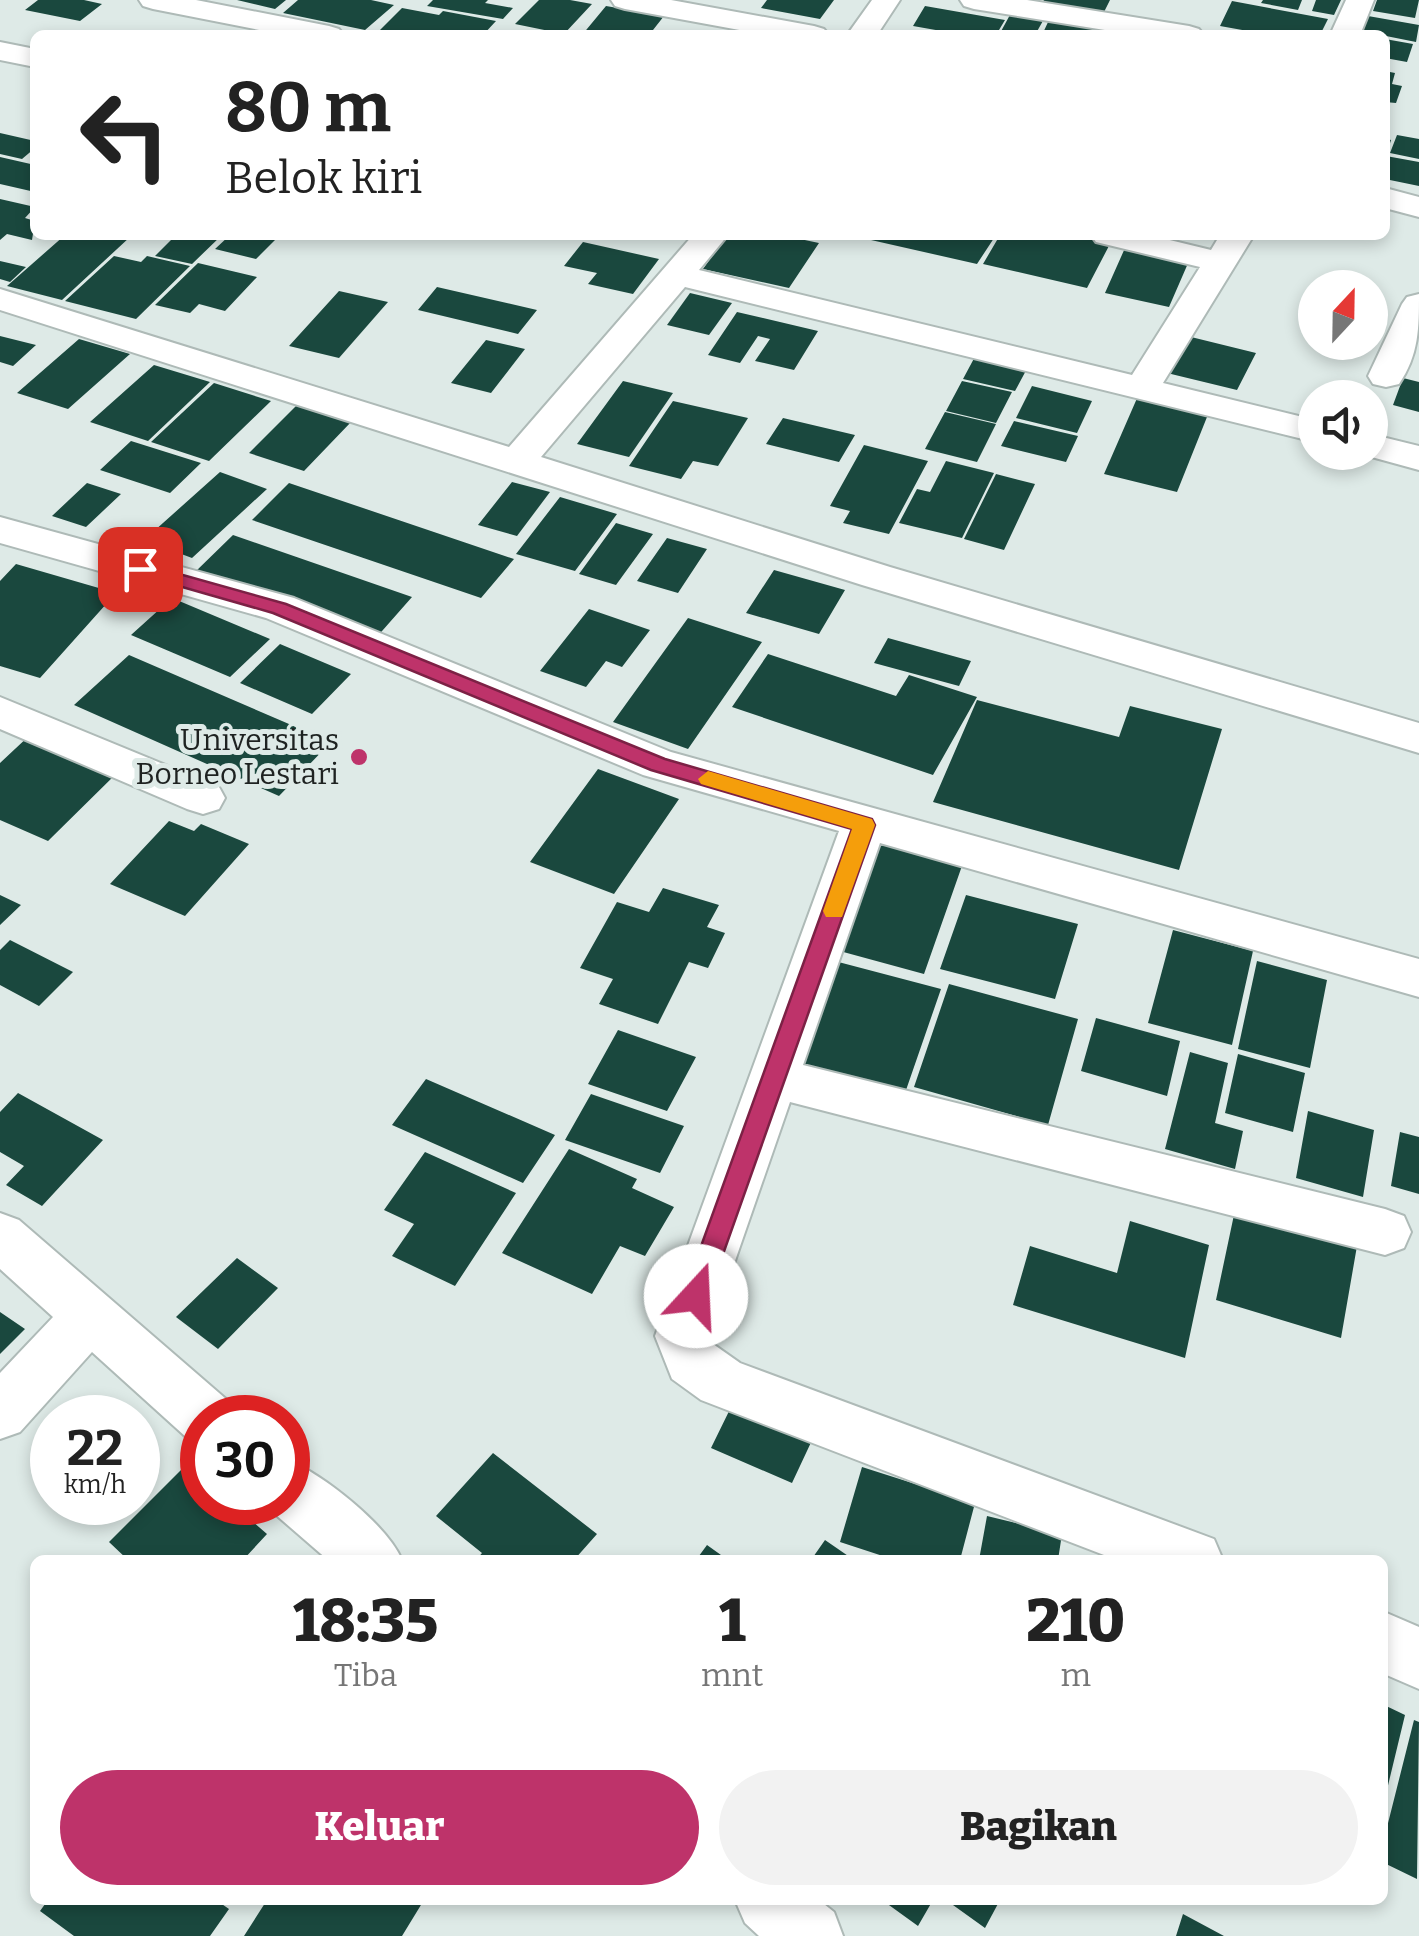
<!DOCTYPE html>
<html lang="id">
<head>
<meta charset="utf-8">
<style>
	body { margin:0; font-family:Bitter,serif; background:#f2f2f2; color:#222; height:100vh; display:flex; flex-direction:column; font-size:38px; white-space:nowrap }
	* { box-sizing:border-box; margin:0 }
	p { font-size:32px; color:#767676 }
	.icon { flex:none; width:55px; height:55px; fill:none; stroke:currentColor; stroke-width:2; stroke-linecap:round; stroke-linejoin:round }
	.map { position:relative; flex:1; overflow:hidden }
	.side { position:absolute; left:30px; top:1555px; width:1358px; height:350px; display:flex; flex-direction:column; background:#fff; border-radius:15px; box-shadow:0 5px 15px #0003 }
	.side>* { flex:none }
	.top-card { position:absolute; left:30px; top:30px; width:1360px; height:210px; border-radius:15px; box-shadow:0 5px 15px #0003; background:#fff; color:#222; overflow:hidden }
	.needle { width:65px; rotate:22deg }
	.tools { position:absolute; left:1298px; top:270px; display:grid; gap:20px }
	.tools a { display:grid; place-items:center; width:90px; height:90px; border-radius:50%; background:#fff; box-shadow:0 5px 15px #0003; font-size:50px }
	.speed { position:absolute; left:30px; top:1395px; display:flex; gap:20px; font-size:50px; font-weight:700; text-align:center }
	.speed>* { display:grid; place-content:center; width:130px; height:130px; border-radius:50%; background:#fff; box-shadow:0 5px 15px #0003; line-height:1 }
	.speed small { font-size:25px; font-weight:400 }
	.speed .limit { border:15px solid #d22; background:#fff; color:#111 }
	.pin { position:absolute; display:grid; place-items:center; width:85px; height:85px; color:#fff; margin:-42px; border-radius:20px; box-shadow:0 5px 15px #0006 }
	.me { position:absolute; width:110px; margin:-55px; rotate:20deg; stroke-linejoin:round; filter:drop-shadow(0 0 8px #0008) }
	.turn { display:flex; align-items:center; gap:35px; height:210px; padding:0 30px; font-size:45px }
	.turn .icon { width:130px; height:130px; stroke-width:2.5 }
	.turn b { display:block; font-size:70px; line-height:85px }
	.eta { display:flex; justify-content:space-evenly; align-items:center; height:170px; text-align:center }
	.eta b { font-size:60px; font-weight:800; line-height:70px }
	.button { display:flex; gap:20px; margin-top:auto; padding:20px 30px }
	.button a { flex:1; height:115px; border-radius:60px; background:#be336a; color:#fff; font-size:40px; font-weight:800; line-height:115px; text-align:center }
	.button a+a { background:#f2f2f2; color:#222 }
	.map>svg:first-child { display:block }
	.building { fill:#1a483e }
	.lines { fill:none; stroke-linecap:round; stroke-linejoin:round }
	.street-casing { stroke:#aebab7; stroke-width:4 }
	.street { fill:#fff; fill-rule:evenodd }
	.route { fill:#be336a; stroke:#7c2145; stroke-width:2.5 }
	.slow { fill:#f59e0b }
	.poi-dot { fill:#be336a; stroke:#deeae7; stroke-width:4 }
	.labels { text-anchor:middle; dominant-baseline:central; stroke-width:10; stroke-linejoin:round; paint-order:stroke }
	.poi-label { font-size:30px; fill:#1e2221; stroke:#deeae7; text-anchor:end }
</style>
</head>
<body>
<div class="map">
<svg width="1419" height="1936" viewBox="0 0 1419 1936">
	<rect width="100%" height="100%" fill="#deeae7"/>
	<!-- building -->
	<path class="building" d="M 38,0 L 84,0 L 102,4 L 80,21 L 25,10 Z
		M 237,0 L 286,0 L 275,9 Z
		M 298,0 L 371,0 L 394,5 L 365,30 L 283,13 Z
		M 433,0 L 488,0 L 485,3 L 513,8 L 503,19 L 427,6 Z
		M 539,0 L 570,0 L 592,4 L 564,34 L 515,24 Z
		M 767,0 L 834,0 L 820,19 L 761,8 Z
		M 1044,0 L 1110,0 L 1103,14 L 1042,3 Z
		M 1263,0 L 1302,0 L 1298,10 L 1261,3 Z
		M 1316,0 L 1341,0 L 1334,15 L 1312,11 Z
		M 1377,0 L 1419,0 L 1415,18 L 1373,11 Z
		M 1232,1 L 1328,19 L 1320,35 L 1270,35 L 1220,26 Z
		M 606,6 L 664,16 L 653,30 L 671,35 L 582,35 Z
		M 925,6 L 1005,20 L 996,35 L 964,35 L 913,26 Z
		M 402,8 L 439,15 L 443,11 L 496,21 L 483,35 L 405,35 L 380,30 Z
		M 1011,13 L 1044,19 L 1035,35 L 999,35 Z
		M 1368,16 L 1419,25 L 1416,42 L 1361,31 Z
		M 1049,20 L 1102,29 L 1099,35 L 1042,35 Z
		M 1385,39 L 1413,44 L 1407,62 L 1385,58 Z
		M 1385,71 L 1395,73 L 1392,84 L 1402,86 L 1396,103 L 1385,102 Z
		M 0,133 L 35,141 L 35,148 L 22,159 L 0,154 Z
		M 1397,135 L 1419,139 L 1419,159 L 1390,153 Z
		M 1385,138 L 1391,140 L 1386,156 L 1419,162 L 1419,186 L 1385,179 Z
		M 0,157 L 35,165 L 35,192 L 0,184 Z
		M 0,199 L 35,207 L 25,218 L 35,221 L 32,240 L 7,234 L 0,240 Z
		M 65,235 L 130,237 L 62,300 L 7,286 Z
		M 176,235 L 222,235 L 192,264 L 155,256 Z
		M 230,235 L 280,235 L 256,259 L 215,249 Z
		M 727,235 L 781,235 L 819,243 L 789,288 L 703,269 Z
		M 874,235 L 996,235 L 977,264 L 871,240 Z
		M 1000,235 L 1078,235 L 1111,242 L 1087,288 L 983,264 Z
		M 583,242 L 659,259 L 633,294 L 588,284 L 597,273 L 564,266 Z
		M 1125,248 L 1189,261 L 1169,307 L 1105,293 Z
		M 114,256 L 141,262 L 147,256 L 190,266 L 136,319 L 65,301 Z
		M 0,261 L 26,267 L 10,282 L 0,279 Z
		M 198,263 L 257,277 L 225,311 L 199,304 L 190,313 L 155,305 Z
		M 437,287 L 537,310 L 518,334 L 418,310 Z
		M 339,291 L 388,302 L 339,358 L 289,346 Z
		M 690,293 L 732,303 L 709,335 L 667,325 Z
		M 737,312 L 818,331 L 794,370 L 755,361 L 770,339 L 758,336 L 740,363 L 708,355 Z
		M 0,336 L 36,345 L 13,366 L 0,362 Z
		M 1187,336 L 1256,353 L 1237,390 L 1167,373 Z
		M 79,339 L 130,354 L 68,409 L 17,393 Z
		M 486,340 L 525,349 L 491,393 L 451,383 Z
		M 978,351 L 1030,363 L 1015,391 L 963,379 Z
		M 154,365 L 210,382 L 148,441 L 90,422 Z
		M 1403,378 L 1419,382 L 1419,412 L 1393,405 Z
		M 623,381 L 673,393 L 629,457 L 577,444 Z
		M 962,381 L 1012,392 L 996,423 L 946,411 Z
		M 214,383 L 271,401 L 209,461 L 151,442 Z
		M 1032,386 L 1092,401 L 1077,433 L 1016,418 Z
		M 1138,396 L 1209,412 L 1177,492 L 1104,474 Z
		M 673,401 L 748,418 L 718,466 L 693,461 L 681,479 L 629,466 Z
		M 298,404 L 352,421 L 304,471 L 249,453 Z
		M 945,412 L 996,424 L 977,462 L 925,449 Z
		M 783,418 L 855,435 L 839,462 L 766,444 Z
		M 1014,421 L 1078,436 L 1066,462 L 1001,446 Z
		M 131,441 L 201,463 L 170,493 L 100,470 Z
		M 864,445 L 928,461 L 889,534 L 843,523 L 850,511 L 830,506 Z
		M 946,461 L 994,473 L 962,538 L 899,523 L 917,489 L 930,492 Z
		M 220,472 L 267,489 L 192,558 L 144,540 Z
		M 996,474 L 1035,484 L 1004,550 L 964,539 Z
		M 512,482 L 550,492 L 517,536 L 478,525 Z
		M 87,483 L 121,494 L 86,527 L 52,516 Z
		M 289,483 L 514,559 L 481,598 L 252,520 Z
		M 560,497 L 617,514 L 575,571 L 516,554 Z
		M 616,523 L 653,534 L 616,585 L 579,574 Z
		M 233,535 L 412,597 L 375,639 L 193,574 Z
		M 667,538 L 707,549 L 678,593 L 637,581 Z
		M 16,564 L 116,593 L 40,678 L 0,666 L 0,581 Z
		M 774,570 L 845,590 L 819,634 L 746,613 Z
		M 172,598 L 270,639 L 230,677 L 131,635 Z
		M 589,609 L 650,630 L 622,667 L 606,661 L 586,687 L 540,671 Z
		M 688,618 L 762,642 L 688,749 L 613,722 Z
		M 888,638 L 971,661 L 959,686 L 874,663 Z
		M 280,644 L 351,674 L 312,714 L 240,683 Z
		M 768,654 L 896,696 L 909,675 L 977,697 L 933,775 L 732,707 Z
		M 129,655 L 231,699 L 331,742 L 279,796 L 74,705 Z
		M 977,700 L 1119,737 L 1130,706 L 1222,729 L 1179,870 L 933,802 Z
		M 31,734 L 118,772 L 48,841 L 0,820 L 0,763 Z
		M 598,769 L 679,799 L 614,894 L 530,862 Z
		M 169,821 L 194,831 L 201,824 L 249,844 L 185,916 L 110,884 Z
		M 869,838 L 963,863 L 924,974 L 825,947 Z
		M 663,888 L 719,905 L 707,927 L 725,933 L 708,968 L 689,962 L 658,1024 L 599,1004 L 613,979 L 580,968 L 617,902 L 649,912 Z
		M 0,895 L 21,905 L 0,925 Z
		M 966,895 L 1078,924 L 1055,999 L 940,969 Z
		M 1173,930 L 1253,951 L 1232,1045 L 1148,1023 Z
		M 10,940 L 73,972 L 39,1006 L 0,985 L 0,950 Z
		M 827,959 L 941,989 L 905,1093 L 787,1059 Z
		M 1257,961 L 1327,980 L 1310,1068 L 1238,1049 Z
		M 949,984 L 1078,1019 L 1048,1125 L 914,1087 Z
		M 1096,1018 L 1180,1041 L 1167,1096 L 1081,1071 Z
		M 618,1030 L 696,1057 L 667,1111 L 588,1084 Z
		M 1190,1052 L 1228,1063 L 1215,1123 L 1243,1131 L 1235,1169 L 1165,1149 Z
		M 1238,1054 L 1305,1073 L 1293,1132 L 1225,1113 Z
		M 426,1079 L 555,1135 L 523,1183 L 392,1125 Z
		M 18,1093 L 103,1140 L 42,1206 L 6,1185 L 24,1166 L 0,1152 L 0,1112 Z
		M 591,1094 L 684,1126 L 660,1173 L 565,1140 Z
		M 1308,1111 L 1374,1130 L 1363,1197 L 1296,1178 Z
		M 1400,1132 L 1419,1137 L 1419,1194 L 1391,1186 Z
		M 569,1149 L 637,1179 L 632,1188 L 674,1207 L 645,1256 L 620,1246 L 592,1294 L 502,1253 Z
		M 425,1152 L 516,1193 L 455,1286 L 392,1256 L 414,1224 L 384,1210 Z
		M 1235,1210 L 1357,1246 L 1341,1338 L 1216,1300 Z
		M 1130,1221 L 1209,1245 L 1185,1358 L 1013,1305 L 1030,1246 L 1117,1273 Z
		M 237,1258 L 278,1288 L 218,1349 L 176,1317 Z
		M 0,1312 L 25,1329 L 0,1354 Z
		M 734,1401 L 814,1436 L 792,1483 L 711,1448 Z
		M 493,1453 L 597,1534 L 574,1560 L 476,1560 L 482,1553 L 436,1516 Z
		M 186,1465 L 202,1479 L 202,1502 L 230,1502 L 267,1534 L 243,1560 L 128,1560 L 109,1542 Z
		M 862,1467 L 975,1503 L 960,1560 L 895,1560 L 840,1542 Z
		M 987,1516 L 1062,1534 L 1058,1560 L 979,1560 Z
		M 825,1540 L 854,1560 L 811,1560 Z
		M 707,1545 L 728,1560 L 696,1560 Z
		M 1382,1704 L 1405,1715 L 1384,1802 L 1382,1802 Z
		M 1414,1720 L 1419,1722 L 1417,1879 L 1382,1862 L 1382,1847 Z
		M 48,1900 L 216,1900 L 229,1909 L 210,1936 L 74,1936 L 40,1911 Z
		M 267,1900 L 424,1900 L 402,1936 L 244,1936 Z
		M 882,1900 L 933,1900 L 918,1926 Z
		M 946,1900 L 1000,1900 L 985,1928 Z
		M 1183,1914 L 1224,1936 L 1176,1936 Z"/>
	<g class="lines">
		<!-- street casing -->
		<g class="street-casing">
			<path id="street" d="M 139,0 L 196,0 L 329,26 L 339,29 L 344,35 L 285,35 L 153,9 L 143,6 Z
				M 611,0 L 671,0 L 814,26 L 824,29 L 829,35 L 767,35 L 625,9 L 615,6 Z
				M 872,0 L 900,0 L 877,35 L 847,35 Z
				M 960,0 L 1027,0 L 1189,26 L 1199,29 L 1204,35 L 1136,35 L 974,9 L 964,6 Z
				M 1346,0 L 1374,0 L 1360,35 L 1330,35 Z
				M 0,42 L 35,49 L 35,67 L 0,60 Z
				M 1385,188 L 1419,197 L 1419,217 L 1385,208 Z
				M 693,235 L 728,235 L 699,270 L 1132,375 L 1200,267 L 1096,242 L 1091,235 L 1149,235 L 1211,250 L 1220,235 L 1254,235 L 1163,383 L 1315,420 L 1315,442 L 685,287 L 541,457 L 890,567 L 1419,723 L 1419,753 L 862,585 L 0,310 L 0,289 L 509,447 Z
				M 1419,294 C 1419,328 1419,355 1399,384 L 1386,387 L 1373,384 L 1368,376 L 1402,304 L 1407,297 Z
				M 1370,434 L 1419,446 L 1419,470 L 1357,453 L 1370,452 Z
				M 0,517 L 294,598 L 671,752 L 1419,959 L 1419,997 L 880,843 L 803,1065 L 1385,1209 L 1404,1216 L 1411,1232 L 1404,1248 L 1385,1255 L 790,1102 L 709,1336 L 713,1344 L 740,1363 L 1214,1539 L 1223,1560 L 1117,1560 L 701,1400 L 672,1379 L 655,1336 L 839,831 L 643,775 L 266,618 L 0,543 Z
				M 0,697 L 219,787 L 225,798 L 219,809 L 203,814 L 187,809 L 0,729 Z
				M 0,1213 L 19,1220 L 226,1399 L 234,1418 L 202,1418 L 202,1443 L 186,1437 L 92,1352 L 20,1432 L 0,1439 L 0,1373 L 53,1317 L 0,1269 Z
				M 288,1460 C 324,1475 387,1525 402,1560 L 328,1560 L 268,1508 L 265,1502 L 288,1502 Z
				M 1382,1611 L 1419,1627 L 1419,1689 L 1382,1673 Z
				M 735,1900 L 819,1900 L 834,1912 L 843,1936 L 759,1936 L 745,1923 Z"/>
		</g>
		<!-- street -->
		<use href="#street" class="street"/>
	</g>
	<!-- route -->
	<path class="route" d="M 140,563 L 286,604 L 665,759 L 872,819 L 875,825 L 705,1305 L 696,1308 L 687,1305 L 683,1296 L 852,829 L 651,770 L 273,613 L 133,573 L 130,569 Z"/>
	<!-- slow -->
	<path class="slow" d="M 708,771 L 872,819 L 875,825 L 842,917 L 826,917 L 823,911 L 852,829 L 701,784 L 698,779 Z"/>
	<!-- markers -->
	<circle class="poi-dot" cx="359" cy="757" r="10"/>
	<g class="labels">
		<!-- poi labels -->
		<g class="poi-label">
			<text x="339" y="740">Universitas<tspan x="339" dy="34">Borneo Lestari</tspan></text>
		</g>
	</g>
</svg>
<div class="tools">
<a><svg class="needle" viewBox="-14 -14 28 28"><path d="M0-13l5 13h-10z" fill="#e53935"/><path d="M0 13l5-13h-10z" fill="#767676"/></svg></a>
<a><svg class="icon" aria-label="sound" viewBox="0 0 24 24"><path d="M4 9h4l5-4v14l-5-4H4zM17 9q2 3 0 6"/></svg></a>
</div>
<div class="speed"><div>22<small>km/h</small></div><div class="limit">30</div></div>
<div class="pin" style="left:140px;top:569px;background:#d93025"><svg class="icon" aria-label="arrive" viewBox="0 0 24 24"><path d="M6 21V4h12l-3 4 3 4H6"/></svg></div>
<svg class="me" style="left:696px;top:1296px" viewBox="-20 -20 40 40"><circle r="19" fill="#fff"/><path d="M0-13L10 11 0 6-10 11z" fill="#be336a"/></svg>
<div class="top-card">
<div class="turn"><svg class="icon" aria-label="left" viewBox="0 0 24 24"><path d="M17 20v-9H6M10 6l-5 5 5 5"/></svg><div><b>80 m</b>Belok kiri</div></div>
</div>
<section class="side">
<div class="eta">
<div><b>18:35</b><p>Tiba</p></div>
<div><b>1</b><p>mnt</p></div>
<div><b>210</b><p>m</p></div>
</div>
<div class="button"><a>Keluar</a><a>Bagikan</a></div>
</section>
</div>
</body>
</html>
